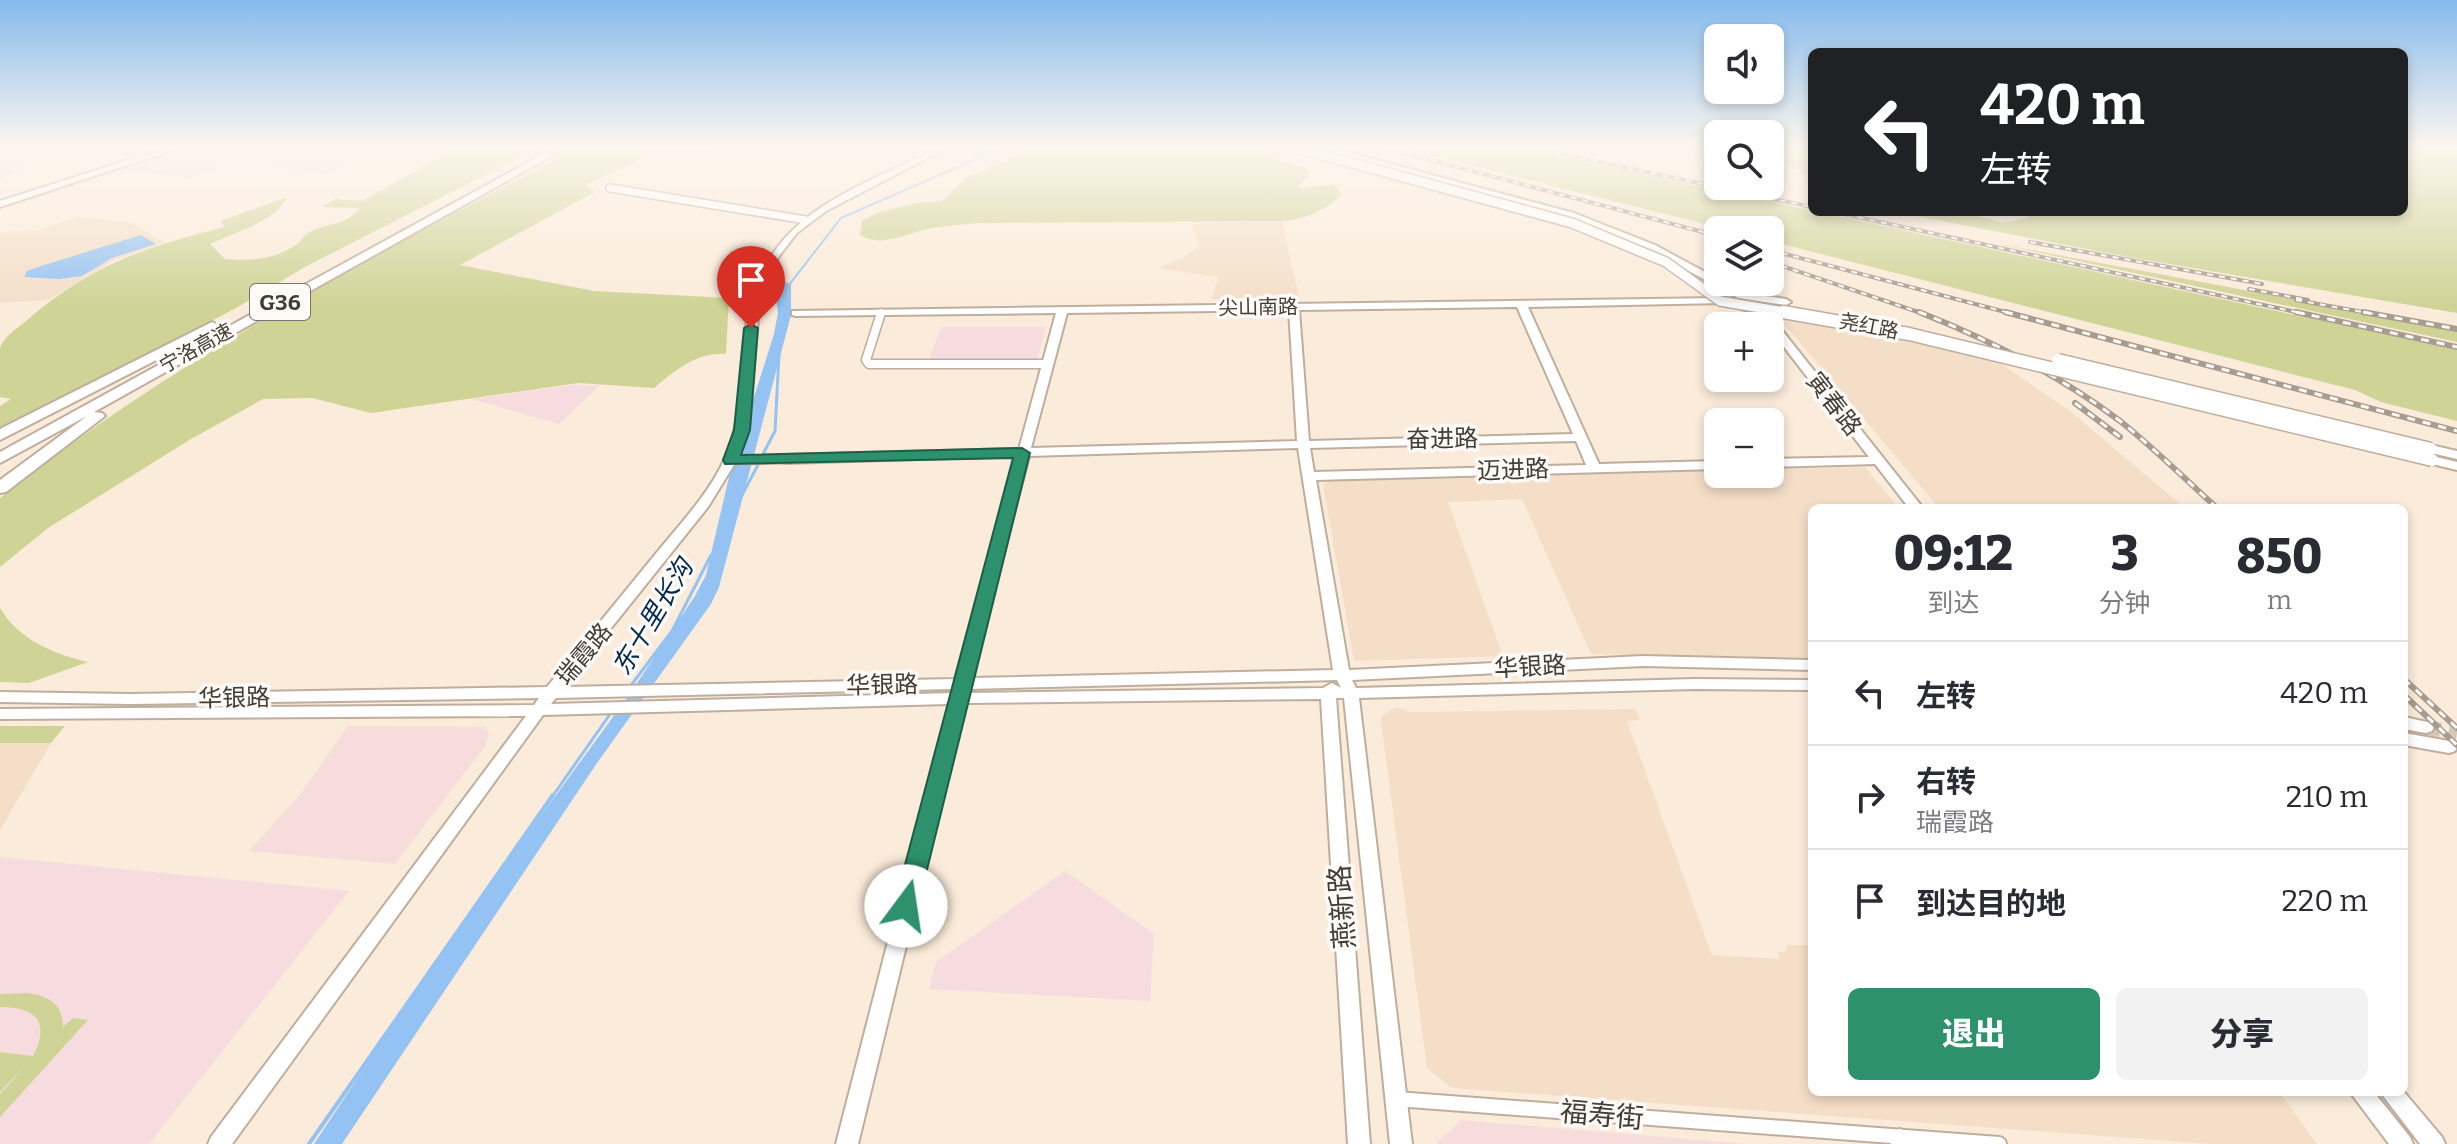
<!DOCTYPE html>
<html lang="zh">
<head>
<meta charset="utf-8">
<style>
	body { margin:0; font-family:Bitter,"Noto Sans SC",serif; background:#f2f2f3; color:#2b2b33; height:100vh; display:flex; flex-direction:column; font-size:30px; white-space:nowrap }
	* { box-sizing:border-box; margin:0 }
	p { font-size:26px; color:#7c7c81 }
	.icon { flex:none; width:44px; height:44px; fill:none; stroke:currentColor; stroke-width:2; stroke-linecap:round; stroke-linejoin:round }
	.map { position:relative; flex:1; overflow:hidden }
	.details { position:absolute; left:1808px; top:504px; width:600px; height:592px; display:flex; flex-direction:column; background:#fff; border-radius:12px; box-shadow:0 4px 12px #0003 }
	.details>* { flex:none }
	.top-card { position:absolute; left:1808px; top:48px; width:600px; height:168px; border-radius:12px; box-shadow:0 4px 12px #0003; background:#202124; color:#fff; overflow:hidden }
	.buttons { position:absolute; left:1704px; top:24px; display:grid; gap:16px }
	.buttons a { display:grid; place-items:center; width:80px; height:80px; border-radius:12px; background:#fff; box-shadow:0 4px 12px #0003; font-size:40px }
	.pin { position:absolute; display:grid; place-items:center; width:68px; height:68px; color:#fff; margin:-82px -34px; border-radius:50% 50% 50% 0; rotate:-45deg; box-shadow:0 0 8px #0007 }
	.pin .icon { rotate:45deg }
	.me { position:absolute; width:88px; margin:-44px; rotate:14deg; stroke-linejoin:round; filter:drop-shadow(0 0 6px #0008) }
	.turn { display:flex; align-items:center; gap:28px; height:168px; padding:0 40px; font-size:36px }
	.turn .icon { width:104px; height:104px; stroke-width:2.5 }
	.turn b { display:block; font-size:56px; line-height:68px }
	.eta { display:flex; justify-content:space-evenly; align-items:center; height:136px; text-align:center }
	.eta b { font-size:48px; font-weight:800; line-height:56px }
	.button { display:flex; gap:16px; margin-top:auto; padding:16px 40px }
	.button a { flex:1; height:92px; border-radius:12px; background:#2d916d; color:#fff; font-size:32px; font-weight:800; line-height:92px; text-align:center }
	.button a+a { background:#f2f2f3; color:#2b2b33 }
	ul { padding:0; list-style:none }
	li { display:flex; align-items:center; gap:24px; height:104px; padding:0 40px; border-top:2px solid #e1e1e2 }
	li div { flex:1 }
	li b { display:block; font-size:30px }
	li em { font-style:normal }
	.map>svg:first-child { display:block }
	.commercial { fill:#f7dcdc }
	.built { fill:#f4dec8 }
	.education { fill:#f7dcdf }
	.green { fill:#cfd395 }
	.water { fill:#93c2f3 }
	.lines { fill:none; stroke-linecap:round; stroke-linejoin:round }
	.stream-far2 { stroke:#93c2f3; stroke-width:2 }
	.stream-far1 { stroke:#93c2f3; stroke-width:3 }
	.stream { stroke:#93c2f3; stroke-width:4 }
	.secondary-tunnel { stroke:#d6c8b9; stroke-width:15; stroke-dasharray:15 8; stroke-linecap:butt }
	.street-far2-casing { stroke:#bdae9e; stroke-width:10 }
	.street-far1-casing { stroke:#bdae9e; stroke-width:11 }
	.street-casing { stroke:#bdae9e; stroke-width:18 }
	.secondary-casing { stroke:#bdae9e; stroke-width:4 }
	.primary-casing { stroke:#bdae9e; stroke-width:4 }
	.highway-casing { stroke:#bdae9e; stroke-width:4 }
	.street-far2 { stroke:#fff; stroke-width:7 }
	.street-far1 { stroke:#fff; stroke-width:8 }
	.street { stroke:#fff; stroke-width:14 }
	.secondary { fill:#fff; fill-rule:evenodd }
	.primary { fill:#fff; fill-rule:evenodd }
	.highway { fill:#fff; fill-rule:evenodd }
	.rail-far1-casing { stroke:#a79c8f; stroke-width:4 }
	.rail-casing { stroke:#a79c8f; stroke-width:6 }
	.rail-far1 { stroke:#fdfaf7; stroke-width:2; stroke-dasharray:6; stroke-linecap:butt }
	.rail { stroke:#fdfaf7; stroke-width:3; stroke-dasharray:8; stroke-linecap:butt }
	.secondary-bridge-far1-casing { stroke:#bdae9e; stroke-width:12; stroke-linecap:butt }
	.secondary-bridge-casing { stroke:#bdae9e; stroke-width:15; stroke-linecap:butt }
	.secondary-bridge-far1 { stroke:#fff; stroke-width:9 }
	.secondary-bridge { stroke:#fff; stroke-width:12 }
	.route { fill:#2d916d; stroke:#1d5e47; stroke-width:2 }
	.labels { text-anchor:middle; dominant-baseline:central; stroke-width:7; stroke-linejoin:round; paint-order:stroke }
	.far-street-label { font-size:20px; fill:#423c35; stroke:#fdfaf7 }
	.shield { fill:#fdfaf7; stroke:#7a756f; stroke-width:2 }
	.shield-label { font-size:22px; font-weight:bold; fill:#423c35 }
	.street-label { font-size:24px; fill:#423c35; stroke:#fdfaf7 }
	.water-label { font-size:26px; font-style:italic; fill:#002a4f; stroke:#fdfaf7 }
	.near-street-label { font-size:28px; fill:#423c35; stroke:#fdfaf7 }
</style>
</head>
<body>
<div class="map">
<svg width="2457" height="1144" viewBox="0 0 2457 1144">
	<rect width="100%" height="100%" fill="#fbebda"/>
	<!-- commercial -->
	<path class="commercial" d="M 9,152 L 59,154 L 0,179 L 0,156 Z
		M 348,726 L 485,727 L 489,733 L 486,745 L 395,864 L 249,851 L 302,792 Z
		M 1461,1120 L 1746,1144 L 1436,1144 Z"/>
	<!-- built -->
	<path class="built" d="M 77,217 L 129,222 L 165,243 L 116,259 L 48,300 L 0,303 L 0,232 L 35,231 Z
		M 1282,221 L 1299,298 L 1211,299 L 1219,277 L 1159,268 L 1184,257 L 1200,245 L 1191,224 Z
		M 1780,319 L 1842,327 L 1997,361 L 2070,411 L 2185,508 L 1939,508 Z
		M 1865,467 L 1898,508 L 1812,508 L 1812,658 L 1591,654 L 1522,499 L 1448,502 L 1503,656 L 1354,661 L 1323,484 L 1330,481 L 1507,476 L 1518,493 L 1511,476 L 1718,471 L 1718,474 L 1770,474 L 1770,469 Z
		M 1396,707 L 1410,712 L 1635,709 L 1640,720 L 1627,721 L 1712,955 L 1780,959 L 1778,952 L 1785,952 L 1788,945 L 1812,945 L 1812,1092 L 2279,1092 L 2317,1144 L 2212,1144 L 1452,1088 L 1427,1068 L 1381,722 L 1381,716 Z
		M 0,743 L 51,743 L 0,830 Z"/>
	<!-- education -->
	<path class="education" d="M 187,148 L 362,148 L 373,153 L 328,174 L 234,163 L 190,178 L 119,169 Z
		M 941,327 L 1046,327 L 1037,361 L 928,362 Z
		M 574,385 L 599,386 L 559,424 L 471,399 Z
		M 0,857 L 349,891 L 149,1144 L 0,1144 Z
		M 1065,871 L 1154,934 L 1150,1001 L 929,989 L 936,962 Z"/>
	<!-- green -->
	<path class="green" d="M 456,148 L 538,148 L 303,268 L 236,308 L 0,432 L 0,406 L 11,399 L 0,397 C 0,383 0,361 0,348 C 3,337 18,328 26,321 C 91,265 142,248 225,227 L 221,221 L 287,197 C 277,221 233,233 210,244 L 225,259 C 250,261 275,260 297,244 C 302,241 304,234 310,232 C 327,223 349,225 359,208 L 322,207 L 335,199 L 362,201 Z
		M 578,148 L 710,148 L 706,157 L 648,156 L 585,185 L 595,192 L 460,265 L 594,291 L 729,298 L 726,354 C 696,352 675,371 654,388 L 578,383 L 371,413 L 312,398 L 263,399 L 191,439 L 48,528 L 0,567 L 0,498 C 175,358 381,252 578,148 Z
		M 1034,148 L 1248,148 L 1312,171 L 1297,188 L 1334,185 L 1342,195 C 1322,212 1308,218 1282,221 L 977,223 C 961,225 943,226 927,229 C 906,234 881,248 860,235 L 862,221 L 879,212 L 917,203 L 942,201 L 966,178 Z
		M 1401,148 L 1523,148 L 2457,350 L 2457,421 L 2381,402 L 2355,390 L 1770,241 L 1770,230 L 1729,230 Z
		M 1791,148 L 1812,148 L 1812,176 L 1770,157 L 1770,151 Z
		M 2404,148 L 2457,148 L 2457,313 L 2128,257 L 1896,212 L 1964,212 L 2003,223 L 2030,217 L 2025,212 L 2404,212 Z
		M 1989,242 L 2457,330 L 2457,342 Z
		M 0,608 C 19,640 54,654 88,662 L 29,683 L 0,682 Z
		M 0,726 L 65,726 L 51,743 L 0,743 Z
		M 27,993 C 49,996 63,1004 63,1027 L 73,1018 L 88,1020 L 0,1117 L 0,1094 L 28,1063 L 0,1092 L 0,1052 L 33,1056 C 51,1022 36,1007 0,1007 L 0,994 Z"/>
	<!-- water -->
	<path class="water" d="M 141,235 L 156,244 L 112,258 L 82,276 L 59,279 L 24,277 L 27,271 L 38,267 Z
		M 764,269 L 791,285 L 791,315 L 719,587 L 711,604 L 597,763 L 342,1144 L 314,1144 L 435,961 L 629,695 L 695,596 L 706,575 L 730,473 L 774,334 L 778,313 L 775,290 L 753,273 Z"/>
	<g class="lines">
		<!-- stream-far2 -->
		<path class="stream-far2" d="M 789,285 L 841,218 L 1001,148"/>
		<!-- stream-far1 -->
		<path class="stream-far1" d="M 762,456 L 775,431 L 779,355
			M 740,499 L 759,463
			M 629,688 L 672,631 L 711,555
			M 552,797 L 613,710"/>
		<!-- stream -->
		<path class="stream" d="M 309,1144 L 553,795"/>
		<!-- secondary-tunnel -->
		<path class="secondary-tunnel" d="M 2426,727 L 2457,734"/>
		<!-- street-far2 casing -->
		<g class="street-far2-casing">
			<path id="street-far2" d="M 610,188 L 806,220"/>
		</g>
		<!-- street-far1 casing -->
		<g class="street-far1-casing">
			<path id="street-far1" d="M 881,313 L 866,360 L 869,364 L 1047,364
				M 731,460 L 785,459"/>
		</g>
		<!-- street casing -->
		<g class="street-casing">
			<path id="street" d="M 1396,1099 L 1999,1144"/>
		</g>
		<!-- secondary casing -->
		<g class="secondary-casing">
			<path id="secondary" d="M 938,148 L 947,148 L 826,211 L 797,233 L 779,256 L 766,280 L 759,307 L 748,430 L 737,460 L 708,507 L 564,687 L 955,679 L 1017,456 L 785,463 L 779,459 L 785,455 L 1019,449 L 1056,313 L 796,316 L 792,315 L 792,311 L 1720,298 L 1725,301 L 1724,303 L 1528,307 L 1599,464 L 1718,461 L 1718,469 L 1316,480 L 1349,670 L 1643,656 L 1812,660 L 1812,670 L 1643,666 L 1352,680 L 1356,688 L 1695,679 L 1812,680 L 1812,690 L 1695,689 L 1359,698 L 1412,1144 L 1390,1144 L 1344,698 L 1336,698 L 1370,1144 L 1348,1144 L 1321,699 L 965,703 L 858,1144 L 836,1144 L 949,704 L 543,715 L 232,1144 L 208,1144 L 211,1137 L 526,716 L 0,719 L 0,709 L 534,705 L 539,698 L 131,704 L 0,702 L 0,692 L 131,694 L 547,687 C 584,642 621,596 658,551 C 682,522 710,492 725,458 C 743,419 739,375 745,333 C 760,215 844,195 938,148 ZM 1517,307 L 1573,434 L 1309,441 L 1299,310 ZM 1289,310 L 1297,441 L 1031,448 L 1067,313 ZM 1576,441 L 1586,465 L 1314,472 L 1310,448 ZM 1298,448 L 1333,670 L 971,678 L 1029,456 ZM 1337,680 L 1341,688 L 1332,683 L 1323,688 L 967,693 L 968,689 ZM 953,689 L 952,693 L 551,704 L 556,698 Z
				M 1319,148 L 1331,148 L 1574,213 L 1655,245 L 1718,279 L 1718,282 L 1724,282 L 1745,293 L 1786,299 L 1791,302 L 1786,305 L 1738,298 L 1649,249 L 1568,217 Z
				M 1746,304 L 1769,314 L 1923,508 L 1909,508 L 1875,464 L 1770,467 L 1770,459 L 1869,457 L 1770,329 L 1770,326 L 1767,326 L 1761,318 L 1742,309 L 1741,307 Z
				M 2431,445 L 2457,451 L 2457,459 L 2427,452 L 2425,449 Z
				M 2432,456 L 2457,462 L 2457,470 L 2428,463 L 2426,460 Z
				M 2404,717 L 2432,723 L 2434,727 L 2432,731 L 2426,733 L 2404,729 Z
				M 2404,733 L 2449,741 L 2455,743 L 2457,747 L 2455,751 L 2449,753 L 2404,745 Z
				M 2350,1092 L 2374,1092 L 2410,1137 L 2413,1144 L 2389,1144 Z
				M 2380,1092 L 2404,1092 L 2442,1137 L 2445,1144 L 2420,1144 Z
				M 1900,1129 L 1908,1132 L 1914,1144 L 1891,1144 L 1889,1139 L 1892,1132 Z"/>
		</g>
		<!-- primary casing -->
		<g class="primary-casing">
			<path id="primary" d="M 166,148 L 179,148 L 0,207 L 0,201 Z"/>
		</g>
		<!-- highway casing -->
		<g class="highway-casing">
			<path id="highway" d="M 554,148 L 566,148 L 94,412 L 102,413 L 105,416 L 6,492 L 0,493 L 0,480 L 87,416 L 0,463 L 0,452 Z
				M 212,322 L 219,326 L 217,329 L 0,440 L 0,429 Z"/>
		</g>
		<!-- street-far2 -->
		<use href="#street-far2" class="street-far2"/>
		<!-- street-far1 -->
		<use href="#street-far1" class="street-far1"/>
		<!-- street -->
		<use href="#street" class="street"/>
		<!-- secondary -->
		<use href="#secondary" class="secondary"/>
		<!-- primary -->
		<use href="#primary" class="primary"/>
		<!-- highway -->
		<use href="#highway" class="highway"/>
		<!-- rail-far1 casing -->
		<g class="rail-far1-casing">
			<path id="rail-far1" d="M 1385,148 L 1718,236
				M 1533,148 L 1812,207
				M 1834,212 L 2305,314
				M 2030,242 L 2262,284
				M 1770,250 L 2013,314
				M 1770,262 L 1924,314
				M 2249,289 L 2308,300
				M 2296,300 L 2374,314"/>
		</g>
		<!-- rail casing -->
		<g class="rail-casing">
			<path id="rail" d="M 1919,312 C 1990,340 2059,375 2120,421 C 2154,448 2185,479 2217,508
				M 2005,312 L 2457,431
				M 2296,312 L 2457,347
				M 2363,312 L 2457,329
				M 2075,403 L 2120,437
				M 2404,679 L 2457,728
				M 2404,695 L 2457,745"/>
		</g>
		<!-- rail-far1 -->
		<use href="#rail-far1" class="rail-far1"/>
		<!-- rail -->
		<use href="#rail" class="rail"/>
		<!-- secondary-bridge-far1 casing -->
		<g class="secondary-bridge-far1-casing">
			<path id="secondary-bridge-far1" d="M 1297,148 L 1572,223 L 1666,262 L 1720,301 L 1795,314"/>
		</g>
		<!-- secondary-bridge casing -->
		<g class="secondary-bridge-casing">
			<path id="secondary-bridge" d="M 1783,312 L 1909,334 L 2432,460
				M 2058,360 L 2431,449"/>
		</g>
		<!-- secondary-bridge-far1 -->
		<use href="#secondary-bridge-far1" class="secondary-bridge-far1"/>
		<!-- secondary-bridge -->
		<use href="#secondary-bridge" class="secondary-bridge"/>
	</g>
	<!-- sky -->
	<linearGradient id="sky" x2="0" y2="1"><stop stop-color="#86baec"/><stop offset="0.48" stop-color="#fdf6ee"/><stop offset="1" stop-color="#fdf6ee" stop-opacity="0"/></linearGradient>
	<rect width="2457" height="308" fill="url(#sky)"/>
	<!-- route -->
	<path class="route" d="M 751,324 L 758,328 L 750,430 L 741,455 L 1022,448 L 1030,453 L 918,906 L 915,912 L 906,915 L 898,912 L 894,906 L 1013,458 L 725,464 L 723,460 L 734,430 L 744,328 Z"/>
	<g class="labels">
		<!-- far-street labels -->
		<g class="far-street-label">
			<text transform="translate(1258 307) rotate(-1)">尖山南路</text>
			<text transform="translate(1869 326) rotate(11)">尧红路</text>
			<text transform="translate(196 348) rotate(-29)">宁洛高速</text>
		</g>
		<!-- shield labels -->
		<rect class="shield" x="250" y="284" width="60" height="36" rx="6"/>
		<g class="shield-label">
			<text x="280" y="302">G36</text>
		</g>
		<!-- street labels -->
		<g class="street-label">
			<text transform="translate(1834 404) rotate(52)">寅春路</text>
			<text transform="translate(1442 439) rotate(-1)">奋进路</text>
			<text transform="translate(1513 470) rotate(-2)">迈进路</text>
			<text transform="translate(584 654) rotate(-50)">瑞霞路</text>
			<text transform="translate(1530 667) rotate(-3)">华银路</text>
			<text transform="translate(882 685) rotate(-1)">华银路</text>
			<text transform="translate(234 698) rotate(-1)">华银路</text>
		</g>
		<!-- water labels -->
		<g class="water-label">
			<text transform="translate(653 617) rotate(-59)">东十里长沟</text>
		</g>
		<!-- near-street labels -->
		<g class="near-street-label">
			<text transform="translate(1342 907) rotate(-94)">燕新路</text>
			<text transform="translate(1602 1115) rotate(5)">福寿街</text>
		</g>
	</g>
</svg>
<div class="buttons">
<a><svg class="icon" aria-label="sound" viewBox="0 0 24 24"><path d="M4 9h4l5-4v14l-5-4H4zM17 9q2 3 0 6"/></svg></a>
<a><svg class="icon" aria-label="search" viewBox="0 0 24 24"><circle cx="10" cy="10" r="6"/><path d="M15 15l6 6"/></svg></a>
<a><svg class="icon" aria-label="layers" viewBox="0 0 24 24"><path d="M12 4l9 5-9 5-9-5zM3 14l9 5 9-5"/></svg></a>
<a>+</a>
<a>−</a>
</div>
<div class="pin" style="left:751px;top:328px;background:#d93025"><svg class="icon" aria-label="arrive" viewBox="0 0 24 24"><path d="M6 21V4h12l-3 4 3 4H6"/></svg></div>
<svg class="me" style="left:906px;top:906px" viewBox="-20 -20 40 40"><circle r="19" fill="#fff"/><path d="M0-13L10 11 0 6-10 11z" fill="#2d916d"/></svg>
<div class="top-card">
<div class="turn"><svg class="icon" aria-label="left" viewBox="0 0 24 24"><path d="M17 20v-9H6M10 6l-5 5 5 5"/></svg><div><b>420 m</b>左转</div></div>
</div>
<section class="details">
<div class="eta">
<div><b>09:12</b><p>到达</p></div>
<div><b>3</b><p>分钟</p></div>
<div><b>850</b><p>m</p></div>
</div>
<ul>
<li><svg class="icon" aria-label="left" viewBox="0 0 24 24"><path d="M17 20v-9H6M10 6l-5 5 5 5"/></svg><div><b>左转</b></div><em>420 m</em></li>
<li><svg class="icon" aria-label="right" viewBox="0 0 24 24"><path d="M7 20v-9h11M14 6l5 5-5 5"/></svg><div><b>右转</b><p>瑞霞路</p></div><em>210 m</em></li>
<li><svg class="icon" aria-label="arrive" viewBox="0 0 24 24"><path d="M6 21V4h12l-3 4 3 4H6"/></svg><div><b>到达目的地</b></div><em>220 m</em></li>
</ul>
<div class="button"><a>退出</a><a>分享</a></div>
</section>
</div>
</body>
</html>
